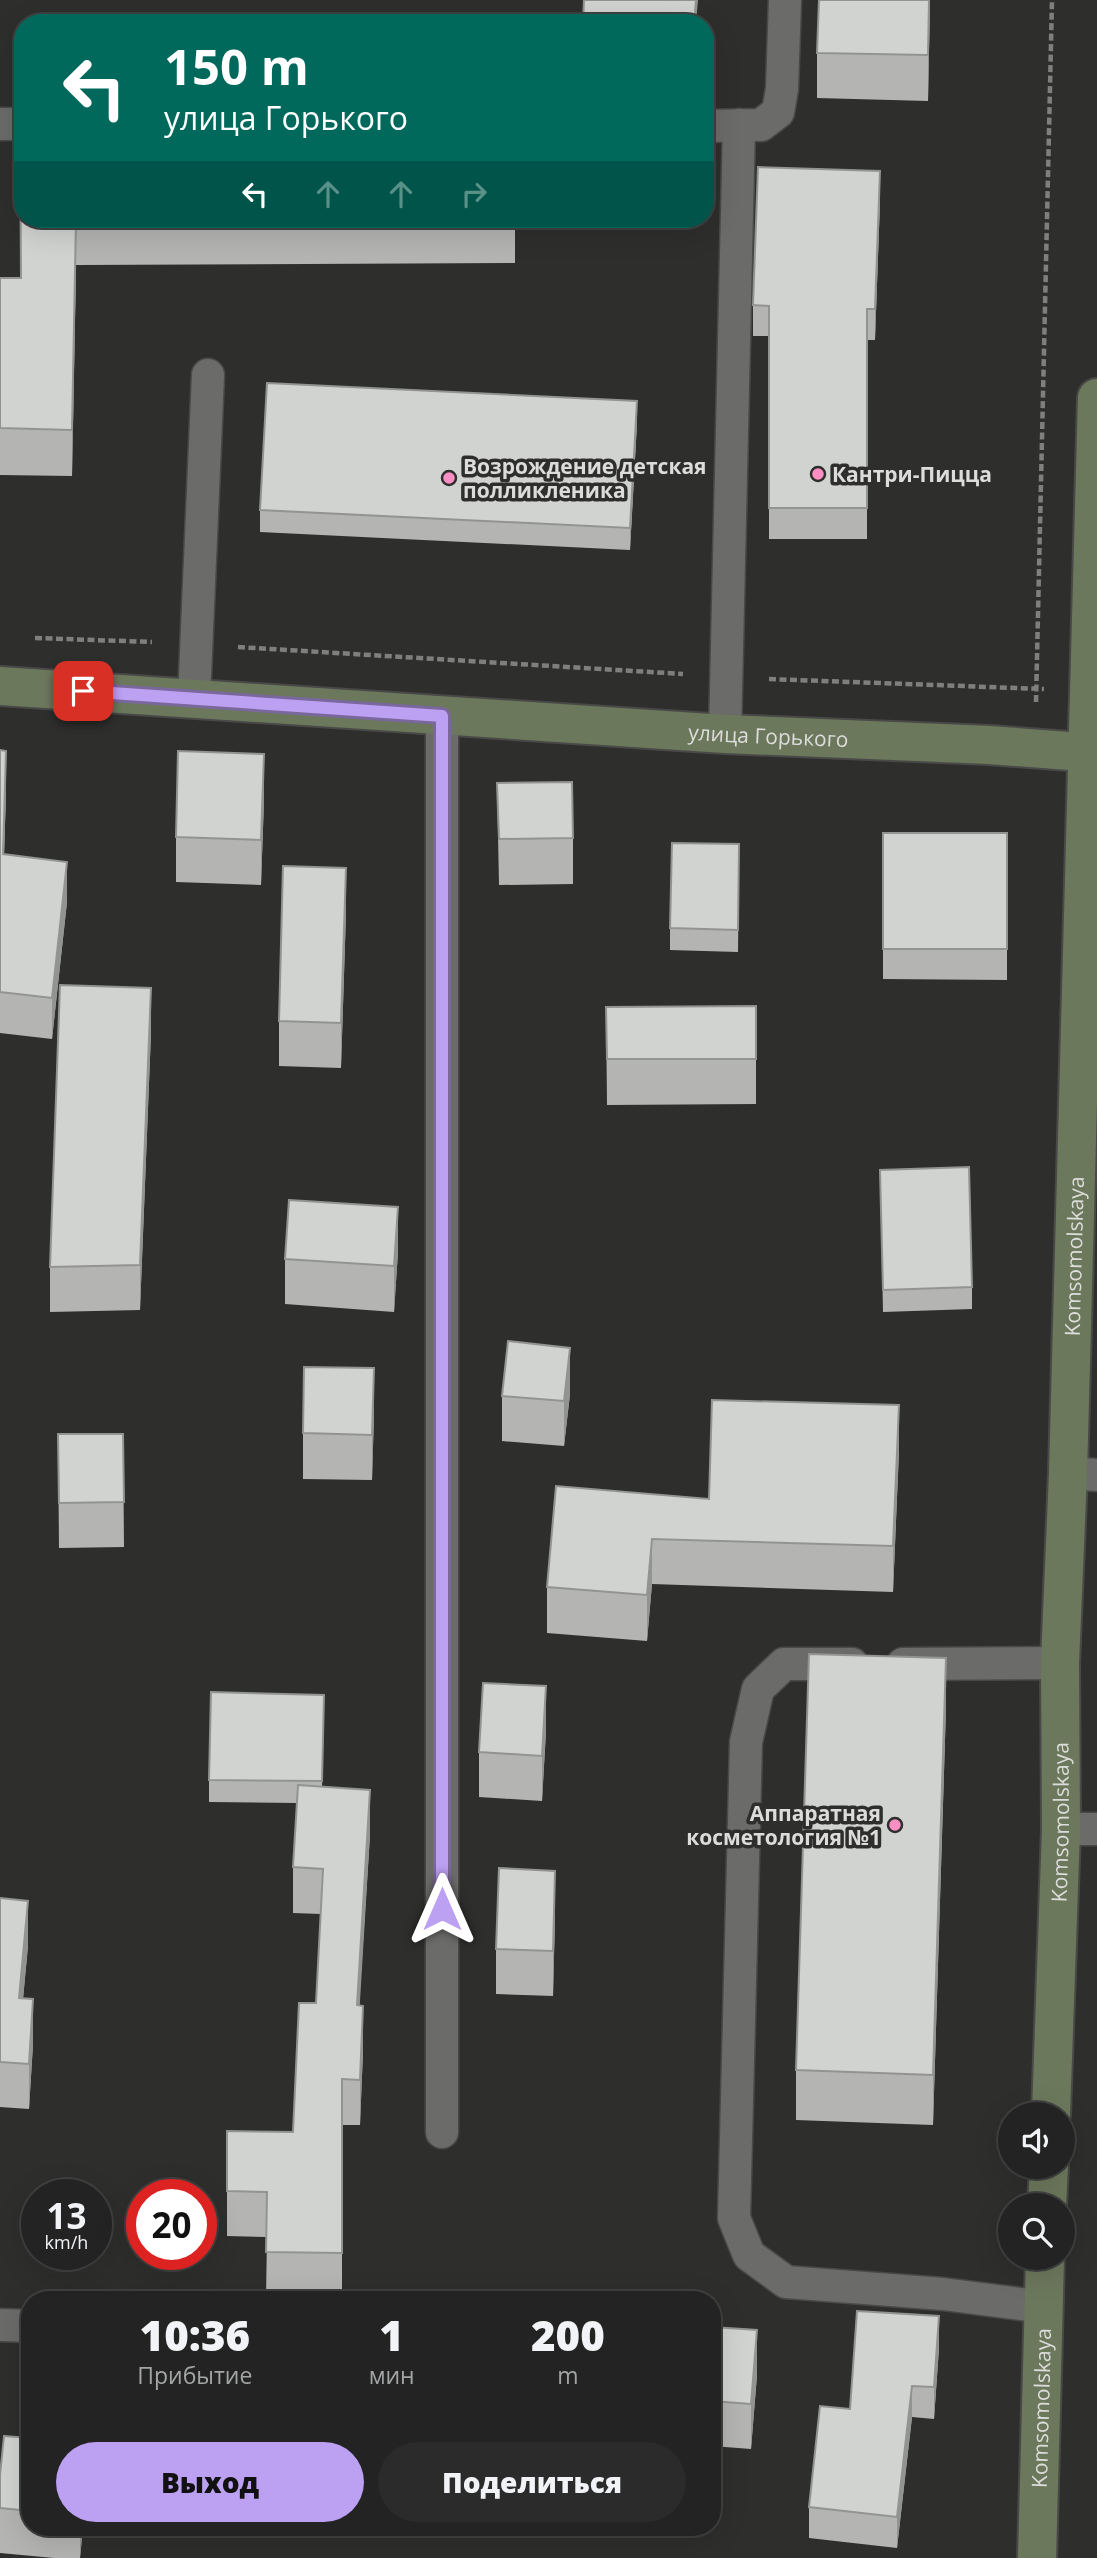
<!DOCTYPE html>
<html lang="ru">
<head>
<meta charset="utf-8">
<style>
	body { margin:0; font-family:"Open Sans",sans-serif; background:#2a2b2a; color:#f1f3f6; height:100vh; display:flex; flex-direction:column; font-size:26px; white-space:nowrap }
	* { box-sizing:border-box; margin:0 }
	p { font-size:23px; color:#a2a4a5 }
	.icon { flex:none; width:38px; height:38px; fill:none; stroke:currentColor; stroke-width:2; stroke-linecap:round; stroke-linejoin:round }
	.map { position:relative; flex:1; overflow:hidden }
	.panel { position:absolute; left:21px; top:2291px; width:700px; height:245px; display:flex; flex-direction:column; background:#222322; border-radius:28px; box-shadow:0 7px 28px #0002,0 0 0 2px #3f4040 }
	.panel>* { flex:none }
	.banner { position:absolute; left:14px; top:14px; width:700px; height:214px; border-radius:28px; box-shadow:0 7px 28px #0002,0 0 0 2px #3f4040; background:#00695c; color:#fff; overflow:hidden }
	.tools { position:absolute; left:998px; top:2102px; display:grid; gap:14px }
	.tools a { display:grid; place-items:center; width:77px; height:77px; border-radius:50%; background:#222322; box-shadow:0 7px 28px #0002,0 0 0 2px #3f4040; font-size:35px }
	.speed { position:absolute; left:21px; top:2179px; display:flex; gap:14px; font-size:35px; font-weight:700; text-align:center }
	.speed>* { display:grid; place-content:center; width:91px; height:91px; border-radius:50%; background:#222322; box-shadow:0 7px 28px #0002,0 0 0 2px #3f4040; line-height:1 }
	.speed small { font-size:18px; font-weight:400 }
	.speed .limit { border:10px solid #d22; background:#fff; color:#111 }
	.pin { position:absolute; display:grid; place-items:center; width:60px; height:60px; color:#fff; margin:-30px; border-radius:14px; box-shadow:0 4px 10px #0006 }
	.me { position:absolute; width:77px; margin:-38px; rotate:0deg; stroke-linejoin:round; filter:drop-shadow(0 0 5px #0008) }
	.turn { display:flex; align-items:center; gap:24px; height:147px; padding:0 35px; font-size:32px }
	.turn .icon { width:91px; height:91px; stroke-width:2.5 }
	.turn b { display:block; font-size:49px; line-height:60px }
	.lanes { display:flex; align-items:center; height:66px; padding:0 35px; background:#0003; justify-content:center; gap:35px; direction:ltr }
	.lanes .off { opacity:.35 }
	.eta { display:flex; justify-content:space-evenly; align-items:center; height:119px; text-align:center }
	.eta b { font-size:42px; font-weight:800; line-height:49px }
	.primary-button { display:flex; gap:14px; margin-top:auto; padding:14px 35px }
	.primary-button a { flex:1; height:80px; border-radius:42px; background:#bca0f2; color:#111; font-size:28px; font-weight:800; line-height:80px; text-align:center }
	.primary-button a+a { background:#2a2b2a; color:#f1f3f6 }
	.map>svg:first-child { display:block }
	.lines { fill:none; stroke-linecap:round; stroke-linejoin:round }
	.service-casing { stroke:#494a48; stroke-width:35 }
	.secondary-casing { stroke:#494a48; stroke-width:42 }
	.path { stroke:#7f807e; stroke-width:4.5; stroke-dasharray:7 3.5; stroke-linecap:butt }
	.service { stroke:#6b6c69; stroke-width:32 }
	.secondary { stroke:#6c785c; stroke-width:38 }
	.wall { fill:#b4b5b3 }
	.shaded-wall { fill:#929492 }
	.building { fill:#d1d3d0; stroke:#929492; stroke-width:2 }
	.route-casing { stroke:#7a689d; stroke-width:18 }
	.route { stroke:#bca0f2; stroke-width:12 }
	.poi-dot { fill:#fb8fc4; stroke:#2e2f2d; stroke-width:2.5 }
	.labels { text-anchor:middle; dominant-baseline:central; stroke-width:7; stroke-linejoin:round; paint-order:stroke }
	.poi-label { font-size:21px; font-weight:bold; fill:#dcdddb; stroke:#2e2f2d; text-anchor:start }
	.street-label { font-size:21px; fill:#dcdddb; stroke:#2e2f2d }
</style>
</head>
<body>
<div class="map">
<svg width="1097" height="2558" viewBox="0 0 1097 2558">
	<rect width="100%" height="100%" fill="#2e2f2d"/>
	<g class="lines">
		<!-- service casing -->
		<g class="service-casing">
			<path id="service" d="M 0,124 L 23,124
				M 705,126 L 761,125 L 778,112 L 782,89 L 785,0
				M 194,699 L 208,375
				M 442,716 L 442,2132
				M 725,734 L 739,125
				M 1068,1473 L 1097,1475
				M 852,1664 L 784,1664 L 758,1689 L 746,1742 L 734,2218 L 749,2255 L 786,2282 L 943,2294 L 1044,2307
				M 903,1664 L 1060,1663
				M 1061,1829 L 1097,1829
				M 0,2325 L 30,2326"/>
		</g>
		<!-- secondary casing -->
		<g class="secondary-casing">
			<g id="secondary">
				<path id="s1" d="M 0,686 L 725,734 L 989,745 L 1097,753"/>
				<path id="s2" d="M 1051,2114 L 1061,1829 L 1060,1663 L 1068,1473 L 1097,398"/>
				<path d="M 1047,2205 L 1049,2166"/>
				<path id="s3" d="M 1037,2558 L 1045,2258"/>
			</g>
		</g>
		<!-- path -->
		<path class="path" d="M 35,638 L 152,642
			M 238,647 L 683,674
			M 769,679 L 1044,689
			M 1036,702 L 1052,0"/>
		<!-- service -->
		<use href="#service" class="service"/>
		<!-- secondary -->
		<use href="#secondary" class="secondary"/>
	</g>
	<!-- wall -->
	<path class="wall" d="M 930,0 L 928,101 L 817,98 L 817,53 Z
		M 880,202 L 875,340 L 867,340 L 867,539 L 769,539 L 769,336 L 753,336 L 753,305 Z
		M 23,219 L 515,219 L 515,263 L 76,265 L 72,476 L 0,475 L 0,278 L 20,278 Z
		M 637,423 L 630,550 L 260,532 L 260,510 Z
		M 0,750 L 6,792 L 4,854 L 67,902 L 52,1039 L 0,1033 Z
		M 497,783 L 573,838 L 573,884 L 499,885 Z
		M 264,800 L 261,885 L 176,882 L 176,837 Z
		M 883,833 L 1007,833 L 1007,980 L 883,979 Z
		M 739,866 L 738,952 L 670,950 L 670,928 Z
		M 346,913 L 341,1068 L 279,1066 L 279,1021 Z
		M 756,1006 L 756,1104 L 607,1105 L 606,1007 Z
		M 151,1033 L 140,1310 L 50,1312 L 50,1267 Z
		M 880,1170 L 972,1287 L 972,1309 L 883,1312 Z
		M 398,1252 L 394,1312 L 285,1304 L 285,1259 Z
		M 570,1394 L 564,1446 L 502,1441 L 502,1396 Z
		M 374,1414 L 372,1480 L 303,1479 L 303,1433 Z
		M 58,1434 L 123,1434 L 124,1547 L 59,1548 Z
		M 899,1451 L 893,1592 L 652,1584 L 647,1641 L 547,1633 L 547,1587 L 709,1499 Z
		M 946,1708 L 933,2125 L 796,2120 L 796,2070 Z
		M 324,1717 L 322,1787 L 370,1835 L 359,2005 L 363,2051 L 360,2125 L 342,2125 L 342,2298 L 266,2298 L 267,2237 L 227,2236 L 227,2131 L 293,2132 L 316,2003 L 321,1914 L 293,1913 L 293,1867 L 297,1803 L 209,1802 L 209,1780 Z
		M 546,1731 L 542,1801 L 479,1797 L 479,1752 Z
		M 0,1898 L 28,1946 L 23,1998 L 33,2044 L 29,2109 L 0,2107 Z
		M 555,1916 L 553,1996 L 496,1994 L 496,1949 Z
		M 712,2327 L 757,2375 L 751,2449 L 712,2446 Z
		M 939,2348 L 934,2419 L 912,2417 L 897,2548 L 809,2538 L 809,2507 L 850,2409 Z
		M 30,2438 L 30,2527 L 83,2527 L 80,2558 L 54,2558 L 0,2553 L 0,2475 Z"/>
	<!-- shaded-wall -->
	<path class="shaded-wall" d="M 696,0 L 698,0 L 696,23 L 694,23 Z
		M 929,0 L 930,0 L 928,101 L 928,55 Z
		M 880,171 L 880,202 L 875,340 L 875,309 Z
		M 76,219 L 76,265 L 72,476 L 72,430 Z
		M 637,401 L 637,423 L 630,550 L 630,528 Z
		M 6,751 L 6,792 L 3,895 L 3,854 Z
		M 264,754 L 264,800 L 261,885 L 261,840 Z
		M 67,862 L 67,902 L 52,1039 L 52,998 Z
		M 346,868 L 346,913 L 341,1068 L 341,1023 Z
		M 151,988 L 151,1033 L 140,1310 L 140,1265 Z
		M 398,1207 L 398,1252 L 394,1312 L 394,1266 Z
		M 570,1348 L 570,1394 L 564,1446 L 564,1401 Z
		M 374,1368 L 374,1414 L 372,1480 L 372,1435 Z
		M 899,1405 L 899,1451 L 893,1592 L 893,1546 Z
		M 652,1539 L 652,1584 L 647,1641 L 647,1595 Z
		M 946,1658 L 946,1708 L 933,2125 L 933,2075 Z
		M 546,1686 L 546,1731 L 542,1801 L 542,1756 Z
		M 370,1790 L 370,1835 L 357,2051 L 357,2005 Z
		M 555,1871 L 555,1916 L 553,1996 L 553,1951 Z
		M 28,1901 L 28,1946 L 19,2043 L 19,1998 Z
		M 33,1999 L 33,2044 L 29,2109 L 29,2064 Z
		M 363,2006 L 363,2051 L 360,2125 L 360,2080 Z
		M 939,2316 L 939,2348 L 934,2419 L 934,2387 Z
		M 757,2330 L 757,2375 L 751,2449 L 751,2404 Z
		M 912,2386 L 912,2417 L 897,2548 L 897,2517 Z
		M 80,2527 L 83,2527 L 80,2558 Z"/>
	<!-- building -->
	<path class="building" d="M 584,0 L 696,0 L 694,23 L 583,23 Z
		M 819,0 L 929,0 L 928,55 L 817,53 Z
		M 20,111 L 23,111 L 23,219 L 76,219 L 72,430 L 0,428 L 0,278 L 21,278 Z
		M 758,167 L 880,171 L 875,309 L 867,309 L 867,508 L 769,508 L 769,306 L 753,305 Z
		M 267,383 L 637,401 L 630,528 L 260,510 Z
		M 0,750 L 6,751 L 3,854 L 67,862 L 52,998 L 0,992 Z
		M 178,751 L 264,754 L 261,840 L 176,837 Z
		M 572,782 L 573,838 L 499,839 L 497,783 Z
		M 883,833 L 1007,833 L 1007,949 L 883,949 Z
		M 672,843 L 739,844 L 738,930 L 670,928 Z
		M 283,866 L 346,868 L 341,1023 L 279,1021 Z
		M 60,985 L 151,988 L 140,1265 L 50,1267 Z
		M 756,1006 L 756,1059 L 607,1059 L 606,1007 Z
		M 969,1167 L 972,1287 L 883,1290 L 880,1170 Z
		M 289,1200 L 398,1207 L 394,1266 L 285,1259 Z
		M 508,1341 L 570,1348 L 564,1401 L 502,1396 Z
		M 304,1367 L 374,1368 L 372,1435 L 303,1433 Z
		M 712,1400 L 899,1405 L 893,1546 L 652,1539 L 647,1595 L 547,1587 L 556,1486 L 709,1499 Z
		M 58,1434 L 123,1434 L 124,1502 L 59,1503 Z
		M 809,1654 L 946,1658 L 933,2075 L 796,2070 Z
		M 483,1683 L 546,1686 L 542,1756 L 479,1752 Z
		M 211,1692 L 324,1695 L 322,1781 L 209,1780 Z
		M 298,1785 L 370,1790 L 357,2005 L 363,2006 L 360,2080 L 342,2079 L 342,2253 L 266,2252 L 267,2192 L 227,2191 L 227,2131 L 293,2132 L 299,2003 L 316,2003 L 323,1869 L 293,1867 Z
		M 499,1868 L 555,1871 L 553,1951 L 496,1949 Z
		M 0,1898 L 28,1901 L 19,1998 L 33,1999 L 29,2064 L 0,2062 Z
		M 857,2311 L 939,2316 L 934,2387 L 912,2386 L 897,2517 L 809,2507 L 820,2406 L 850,2409 Z
		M 712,2327 L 757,2330 L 751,2404 L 712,2401 Z
		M 4,2436 L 30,2438 L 30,2511 L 0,2508 L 0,2475 Z"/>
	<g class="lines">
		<!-- route casing -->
		<g class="route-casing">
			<path id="route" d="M 83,691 L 442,716 L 442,1909"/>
		</g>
		<!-- route -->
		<use href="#route" class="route"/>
	</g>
	<!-- markers -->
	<g class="poi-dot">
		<circle cx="818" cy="474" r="7"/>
		<circle cx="449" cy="478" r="7"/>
		<circle cx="895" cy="1825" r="7"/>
	</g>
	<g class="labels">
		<!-- poi labels -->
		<g class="poi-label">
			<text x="463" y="466">Возрождение детская<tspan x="463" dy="24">полликленика</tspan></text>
			<text x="832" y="474">Кантри-Пицца</text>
			<text x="881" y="1813" text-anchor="end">Аппаратная<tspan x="881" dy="24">косметология №1</tspan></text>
		</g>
		<!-- street labels -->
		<g class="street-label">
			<text stroke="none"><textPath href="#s1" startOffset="770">улица Горького</textPath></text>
			<text stroke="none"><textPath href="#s2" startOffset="858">Komsomolskaya</textPath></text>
			<text stroke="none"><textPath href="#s2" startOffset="292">Komsomolskaya</textPath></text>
			<text stroke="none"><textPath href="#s3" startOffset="150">Komsomolskaya</textPath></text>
		</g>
	</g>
</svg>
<div class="tools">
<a><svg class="icon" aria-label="sound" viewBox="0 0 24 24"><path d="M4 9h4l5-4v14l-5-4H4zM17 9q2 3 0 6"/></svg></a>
<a><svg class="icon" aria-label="search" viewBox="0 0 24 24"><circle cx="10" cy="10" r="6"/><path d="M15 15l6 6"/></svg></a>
</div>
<div class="speed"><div>13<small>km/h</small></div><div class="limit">20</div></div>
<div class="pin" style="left:83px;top:691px;background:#d93025"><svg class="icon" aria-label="arrive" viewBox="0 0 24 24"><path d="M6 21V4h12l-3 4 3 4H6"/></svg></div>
<svg class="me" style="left:442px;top:1909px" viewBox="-20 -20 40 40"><path d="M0-17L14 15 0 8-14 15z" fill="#bca0f2" stroke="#fff" stroke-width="4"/></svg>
<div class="banner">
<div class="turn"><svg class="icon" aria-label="left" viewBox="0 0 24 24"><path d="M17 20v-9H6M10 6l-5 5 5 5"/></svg><div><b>150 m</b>улица Горького</div></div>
<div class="lanes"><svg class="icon" aria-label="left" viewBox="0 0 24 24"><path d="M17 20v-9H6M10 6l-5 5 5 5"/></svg><svg class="icon off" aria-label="ahead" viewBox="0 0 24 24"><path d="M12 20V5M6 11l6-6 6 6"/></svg><svg class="icon off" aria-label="ahead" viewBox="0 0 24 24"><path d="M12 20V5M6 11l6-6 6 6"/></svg><svg class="icon off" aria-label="right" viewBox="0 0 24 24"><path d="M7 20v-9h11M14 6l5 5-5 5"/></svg></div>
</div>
<section class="panel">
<div class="eta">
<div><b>10:36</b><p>Прибытие</p></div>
<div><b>1</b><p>мин</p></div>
<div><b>200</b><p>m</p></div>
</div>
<div class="primary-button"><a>Выход</a><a>Поделиться</a></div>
</section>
</div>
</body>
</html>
